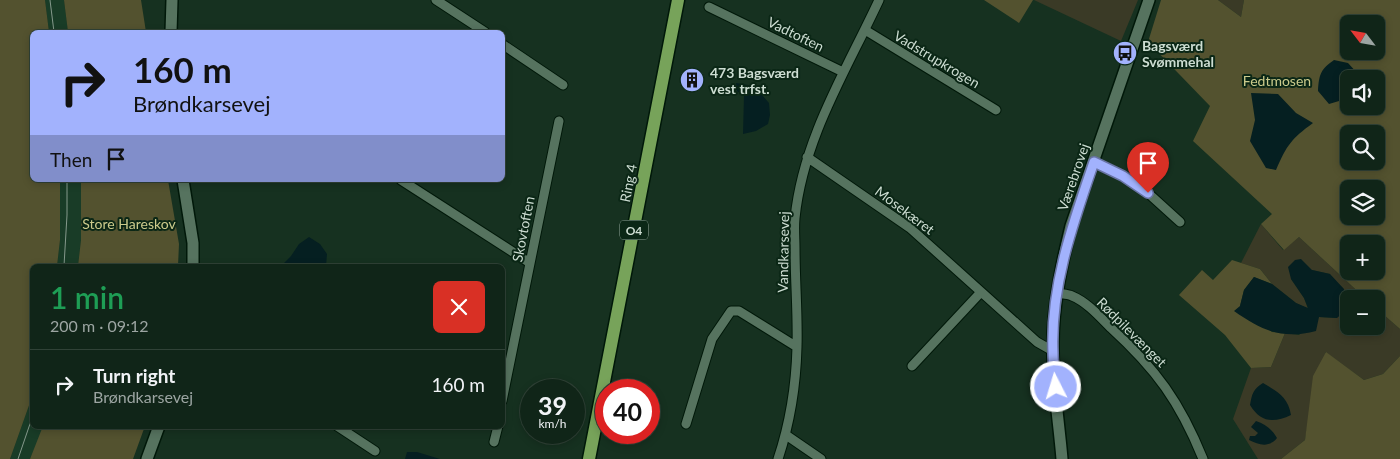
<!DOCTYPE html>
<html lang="en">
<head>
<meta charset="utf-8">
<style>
	body { margin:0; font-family:Lato,sans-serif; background:#1e3125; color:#f1f3f6; height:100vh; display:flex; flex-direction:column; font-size:19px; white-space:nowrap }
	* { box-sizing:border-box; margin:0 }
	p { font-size:16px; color:#9ca5a2 }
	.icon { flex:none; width:28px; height:28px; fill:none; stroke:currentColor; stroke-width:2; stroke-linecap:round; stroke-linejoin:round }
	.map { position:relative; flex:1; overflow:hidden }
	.drawer { position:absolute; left:30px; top:264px; width:475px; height:165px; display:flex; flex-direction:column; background:#102518; border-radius:8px; box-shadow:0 2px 8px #0003,0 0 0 1px #304237 }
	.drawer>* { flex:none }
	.guide { position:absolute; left:30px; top:30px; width:475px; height:152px; border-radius:8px; box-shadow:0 2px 8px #0003,0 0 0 1px #304237; background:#a2b2fd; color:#111; overflow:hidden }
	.needle { width:32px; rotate:301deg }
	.tools { position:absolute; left:1340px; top:15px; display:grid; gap:10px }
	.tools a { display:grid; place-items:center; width:45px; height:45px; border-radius:8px; background:#102518; box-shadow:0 2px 8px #0003,0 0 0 1px #304237; font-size:25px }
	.speed { position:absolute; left:520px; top:379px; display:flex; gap:10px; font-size:25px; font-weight:700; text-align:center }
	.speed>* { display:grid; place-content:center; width:65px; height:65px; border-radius:50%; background:#102518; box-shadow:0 2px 8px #0003,0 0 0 1px #304237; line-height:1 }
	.speed small { font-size:12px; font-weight:400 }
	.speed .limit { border:8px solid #d22; background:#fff; color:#111 }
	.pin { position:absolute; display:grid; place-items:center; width:42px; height:42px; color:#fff; margin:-51px -21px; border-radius:50% 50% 50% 0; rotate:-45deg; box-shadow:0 0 5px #0007 }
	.pin .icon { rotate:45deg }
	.me { position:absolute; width:55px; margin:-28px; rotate:355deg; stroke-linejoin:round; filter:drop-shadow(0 0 4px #0008) }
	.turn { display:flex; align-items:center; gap:18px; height:105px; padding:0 20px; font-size:22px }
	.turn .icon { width:65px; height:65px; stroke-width:2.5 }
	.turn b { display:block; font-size:35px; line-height:42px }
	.then { display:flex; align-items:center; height:48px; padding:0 20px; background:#0003; gap:10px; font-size:19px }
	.round { display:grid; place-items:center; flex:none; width:52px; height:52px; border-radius:8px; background:#1e3125 }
	.headline { display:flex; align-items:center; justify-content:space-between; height:85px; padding:0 20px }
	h1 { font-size:30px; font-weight:600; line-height:38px; color:#1e9e55 }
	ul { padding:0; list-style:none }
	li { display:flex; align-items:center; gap:15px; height:70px; padding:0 20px; border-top:1px solid #304237 }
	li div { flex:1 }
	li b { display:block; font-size:19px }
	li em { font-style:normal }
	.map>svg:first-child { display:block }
	.built { fill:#193c27 }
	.green { fill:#3a3a26 }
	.forest { fill:#53522f; fill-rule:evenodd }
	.water { fill:#051f21 }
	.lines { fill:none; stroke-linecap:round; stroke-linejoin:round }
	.minor-casing { stroke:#001809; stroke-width:11 }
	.tertiary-casing { stroke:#001809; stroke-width:14 }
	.primary-casing { stroke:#001809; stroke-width:15 }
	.minor { stroke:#56735f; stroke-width:9 }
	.tertiary { stroke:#56735f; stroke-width:11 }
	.primary { stroke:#77a35a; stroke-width:12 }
	.tram { stroke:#85998c; stroke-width:1 }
	.route-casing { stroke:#6974a4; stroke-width:12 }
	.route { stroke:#a2b2fd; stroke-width:9 }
	.labels { text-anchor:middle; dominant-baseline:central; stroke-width:4; stroke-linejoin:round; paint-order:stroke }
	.shield { fill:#0b2716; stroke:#93a69a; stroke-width:1 }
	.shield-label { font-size:12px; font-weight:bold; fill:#cdddd2 }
	.street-label { font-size:14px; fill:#cdddd2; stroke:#0b2716 }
	.poi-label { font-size:14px; font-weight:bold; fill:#cdddd2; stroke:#0b2716; text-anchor:start }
	.park-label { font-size:14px; fill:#cccb8c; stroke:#0b2716 }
</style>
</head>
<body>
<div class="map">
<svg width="1400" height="459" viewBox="0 0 1400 459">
	<rect width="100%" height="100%" fill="#163120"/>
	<!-- built -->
	<path class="built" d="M 45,0 L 64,0 L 68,32 L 49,32 Z
		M 60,180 L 81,180 L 81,240 L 78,266 L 57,266 L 60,240 Z
		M 32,397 L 32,426 L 43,426 L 42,431 L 30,459 L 10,459 Z"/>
	<!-- green -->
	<path class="green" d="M 1034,0 L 1138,0 L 1121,41 Z
		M 1218,0 L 1244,0 L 1241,17 Z
		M 1261,224 L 1283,250 L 1299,237 L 1366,299 L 1349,299 L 1349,326 L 1376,326 L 1376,308 L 1400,329 L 1400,356 L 1383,374 L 1364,380 L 1325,352 L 1400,459 L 1309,455 L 1308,422 L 1305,440 L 1281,459 L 1258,459 L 1233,419 L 1251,368 L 1271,367 L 1285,333 L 1299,335 L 1319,317 L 1337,318 L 1330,274 L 1312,270 L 1291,279 L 1304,298 L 1308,309 L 1296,303 L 1272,284 L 1260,269 L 1241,263 Z"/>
	<!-- forest -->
	<path class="forest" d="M 0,0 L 45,0 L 49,32 L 32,32 L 32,180 L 60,180 L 60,240 L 57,266 L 32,266 L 32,397 L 10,459 L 0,459 Z
		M 64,0 L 141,0 L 146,32 L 68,32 Z
		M 984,0 L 1033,0 L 1019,23 Z
		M 1161,0 L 1218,0 L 1241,17 L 1244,0 L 1400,0 L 1400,329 L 1376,308 L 1376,299 L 1366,299 L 1299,237 L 1284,250 L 1261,224 L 1272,214 L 1193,141 L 1210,106 L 1148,42 ZM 1349,24 L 1376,24 L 1376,51 L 1349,51 ZM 1349,79 L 1376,79 L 1376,106 L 1349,106 ZM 1349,134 L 1376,134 L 1376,161 L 1349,161 ZM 1349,189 L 1376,189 L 1376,216 L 1349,216 ZM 1349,244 L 1376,244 L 1376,271 L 1349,271 Z
		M 81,180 L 168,180 L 179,244 L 178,266 L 78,266 L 81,240 Z
		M 1232,260 L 1260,269 L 1272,284 L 1254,277 L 1244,290 L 1240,306 L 1272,332 L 1285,333 L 1271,367 L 1251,368 L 1225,335 L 1179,295 L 1202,270 L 1213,280 Z
		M 1326,352 L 1364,380 L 1383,374 L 1400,356 L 1400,459 L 1281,459 L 1305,440 L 1313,376 Z
		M 43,426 L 145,426 L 133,459 L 30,459 Z"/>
	<!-- water -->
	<path class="water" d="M 1334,60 L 1348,63 L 1359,75 L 1357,79 L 1349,79 L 1349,98 L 1329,104 L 1318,91 C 1319,74 1321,69 1334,60 Z
		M 736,83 L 754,86 L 769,103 L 770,115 L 768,124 L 756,131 L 743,134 L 744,96 L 737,91 Z
		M 1251,93 L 1278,94 L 1296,113 L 1313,123 C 1291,139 1287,145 1276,170 L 1266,168 L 1250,141 L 1255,120 Z
		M 309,237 L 320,244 L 327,254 L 326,266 L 281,266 L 291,256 L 299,244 Z
		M 1301,259 L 1312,270 L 1330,274 L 1344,289 L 1347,309 L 1337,318 L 1319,317 L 1316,331 C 1282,340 1261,330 1234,311 L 1240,306 L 1244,290 L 1254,277 L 1272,284 L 1296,303 L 1308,308 L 1304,298 L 1291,279 L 1288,267 L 1295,260 Z
		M 1263,383 C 1278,392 1288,397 1291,415 C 1274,423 1261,423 1250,405 C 1252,394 1253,389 1263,383 Z
		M 1256,421 C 1265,424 1272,429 1277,438 C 1269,448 1259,445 1249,440 L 1250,436 L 1255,436 L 1258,433 L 1251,427 Z
		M 407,452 L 417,452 L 440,459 L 405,459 Z"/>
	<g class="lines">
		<!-- minor casing -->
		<g class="minor-casing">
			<path id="minor" d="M 436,0 L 485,32
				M 709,7 L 843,72
				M 865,30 L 996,110
				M 502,44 L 563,85
				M 807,157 L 910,228 L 1037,342 L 1053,351
				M 1094,162 L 1123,176 L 1148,193 L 1180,222
				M 401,180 L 530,263
				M 1057,293 C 1062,294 1068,294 1072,296 C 1087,302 1100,317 1111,328 C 1156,369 1180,402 1203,459
				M 912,366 L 981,292
				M 502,401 L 559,121
				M 686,424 L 712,339 L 731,311 L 739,311 L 797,347
				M 337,426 L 375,451
				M 786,435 L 821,459
				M 494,442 L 498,426
				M 778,459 C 790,423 796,385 797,347 C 798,315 795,281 795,248 C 795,239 794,228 795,218 C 803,139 846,71 879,0"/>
		</g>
		<!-- tertiary casing -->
		<g class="tertiary-casing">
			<path id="tertiary" d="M 171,32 L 172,0
				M 183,180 L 193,243 L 193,266
				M 147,459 L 159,426
				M 1062,459 C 1059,423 1053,387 1053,351 C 1052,309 1061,267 1071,226 L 1149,0"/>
		</g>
		<!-- primary casing -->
		<g class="primary-casing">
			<path id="primary" d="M 589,459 L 678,0"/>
		</g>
		<!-- minor -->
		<use href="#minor" class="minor"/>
		<!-- tertiary -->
		<use href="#tertiary" class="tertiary"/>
		<!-- primary -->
		<use href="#primary" class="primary"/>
		<!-- tram -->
		<path class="tram" d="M 50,0 L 54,32
			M 64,266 L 67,215 L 67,180
			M 18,459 L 32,418"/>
	</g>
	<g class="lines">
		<!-- route casing -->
		<g class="route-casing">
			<path id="route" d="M 1056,387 C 1055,376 1053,364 1053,353 C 1050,287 1073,223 1094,162 L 1123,176 L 1148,193"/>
		</g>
		<!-- route -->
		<use href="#route" class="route"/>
	</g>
	<!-- icons -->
	<defs>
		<g id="bus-disc" transform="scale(1.25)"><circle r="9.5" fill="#a2b2fd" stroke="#0b2716"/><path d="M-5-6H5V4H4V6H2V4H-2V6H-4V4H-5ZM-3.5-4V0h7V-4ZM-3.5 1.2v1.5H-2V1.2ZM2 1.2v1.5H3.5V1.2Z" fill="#111"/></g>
		<g id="building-disc" transform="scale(1.25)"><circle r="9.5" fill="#a2b2fd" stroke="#0b2716"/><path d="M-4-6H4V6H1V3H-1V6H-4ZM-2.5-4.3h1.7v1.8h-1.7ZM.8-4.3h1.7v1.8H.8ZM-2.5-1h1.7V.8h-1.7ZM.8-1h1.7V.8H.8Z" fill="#111"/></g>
	</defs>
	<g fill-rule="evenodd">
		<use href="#bus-disc" x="1125" y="53"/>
		<use href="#building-disc" x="692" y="80"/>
	</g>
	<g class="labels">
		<!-- shield labels -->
		<rect class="shield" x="620" y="220.5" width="28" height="19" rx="4"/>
		<g class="shield-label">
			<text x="634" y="230">O4</text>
		</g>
		<!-- street labels -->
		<g class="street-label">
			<text transform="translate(796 34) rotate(26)">Vadtoften</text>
			<text transform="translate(937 59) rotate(31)">Vadstrupkrogen</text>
			<text transform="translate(1073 177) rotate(-71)">Værebrovej</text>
			<text transform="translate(628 183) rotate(-79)">Ring 4</text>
			<text transform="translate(905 210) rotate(37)">Mosekæret</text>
			<text transform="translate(523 229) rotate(-79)">Skovtoften</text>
			<text transform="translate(783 252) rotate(-89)">Vandkarsevej</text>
			<text transform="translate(1132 332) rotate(45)">Rødpilevænget</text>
		</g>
		<!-- poi labels -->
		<g class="poi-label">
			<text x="1142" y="45">Bagsværd<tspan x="1142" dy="16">Svømmehal</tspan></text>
			<text x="710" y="72">473 Bagsværd<tspan x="710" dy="16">vest trfst.</tspan></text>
		</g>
		<!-- park labels -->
		<g class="park-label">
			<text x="1277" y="80">Fedtmosen</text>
			<text x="129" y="223">Store Hareskov</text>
		</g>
	</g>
</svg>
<div class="tools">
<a><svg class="needle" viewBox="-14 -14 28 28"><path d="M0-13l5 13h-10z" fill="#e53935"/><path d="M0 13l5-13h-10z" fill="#9ca5a2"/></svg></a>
<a><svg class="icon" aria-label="sound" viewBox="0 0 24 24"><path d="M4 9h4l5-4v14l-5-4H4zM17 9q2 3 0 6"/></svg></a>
<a><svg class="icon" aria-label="search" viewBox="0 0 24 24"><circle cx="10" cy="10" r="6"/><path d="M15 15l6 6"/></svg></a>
<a><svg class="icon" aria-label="layers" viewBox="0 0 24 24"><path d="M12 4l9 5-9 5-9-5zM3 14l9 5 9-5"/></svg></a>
<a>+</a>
<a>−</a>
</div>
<div class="speed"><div>39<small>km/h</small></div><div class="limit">40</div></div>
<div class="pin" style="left:1148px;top:193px;background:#d93025"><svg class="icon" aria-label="arrive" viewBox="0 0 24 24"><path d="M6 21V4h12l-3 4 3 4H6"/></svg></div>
<svg class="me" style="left:1056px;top:387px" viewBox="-20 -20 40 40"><circle r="17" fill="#a2b2fd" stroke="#fff" stroke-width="3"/><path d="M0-11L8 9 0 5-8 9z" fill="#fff"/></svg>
<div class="guide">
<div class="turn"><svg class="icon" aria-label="right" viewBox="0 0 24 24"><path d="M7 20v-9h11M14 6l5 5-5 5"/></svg><div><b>160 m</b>Brøndkarsevej</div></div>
<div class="then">Then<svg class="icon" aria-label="arrive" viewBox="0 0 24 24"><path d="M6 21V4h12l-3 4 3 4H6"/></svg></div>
</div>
<section class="drawer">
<div class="headline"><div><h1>1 min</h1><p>200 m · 09:12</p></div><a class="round" style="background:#d93025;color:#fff"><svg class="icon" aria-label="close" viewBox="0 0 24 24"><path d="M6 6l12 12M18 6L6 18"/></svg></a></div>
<ul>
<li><svg class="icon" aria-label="right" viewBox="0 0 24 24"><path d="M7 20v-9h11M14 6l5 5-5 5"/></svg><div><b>Turn right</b><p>Brøndkarsevej</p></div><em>160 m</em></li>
</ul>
</section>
</div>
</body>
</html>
